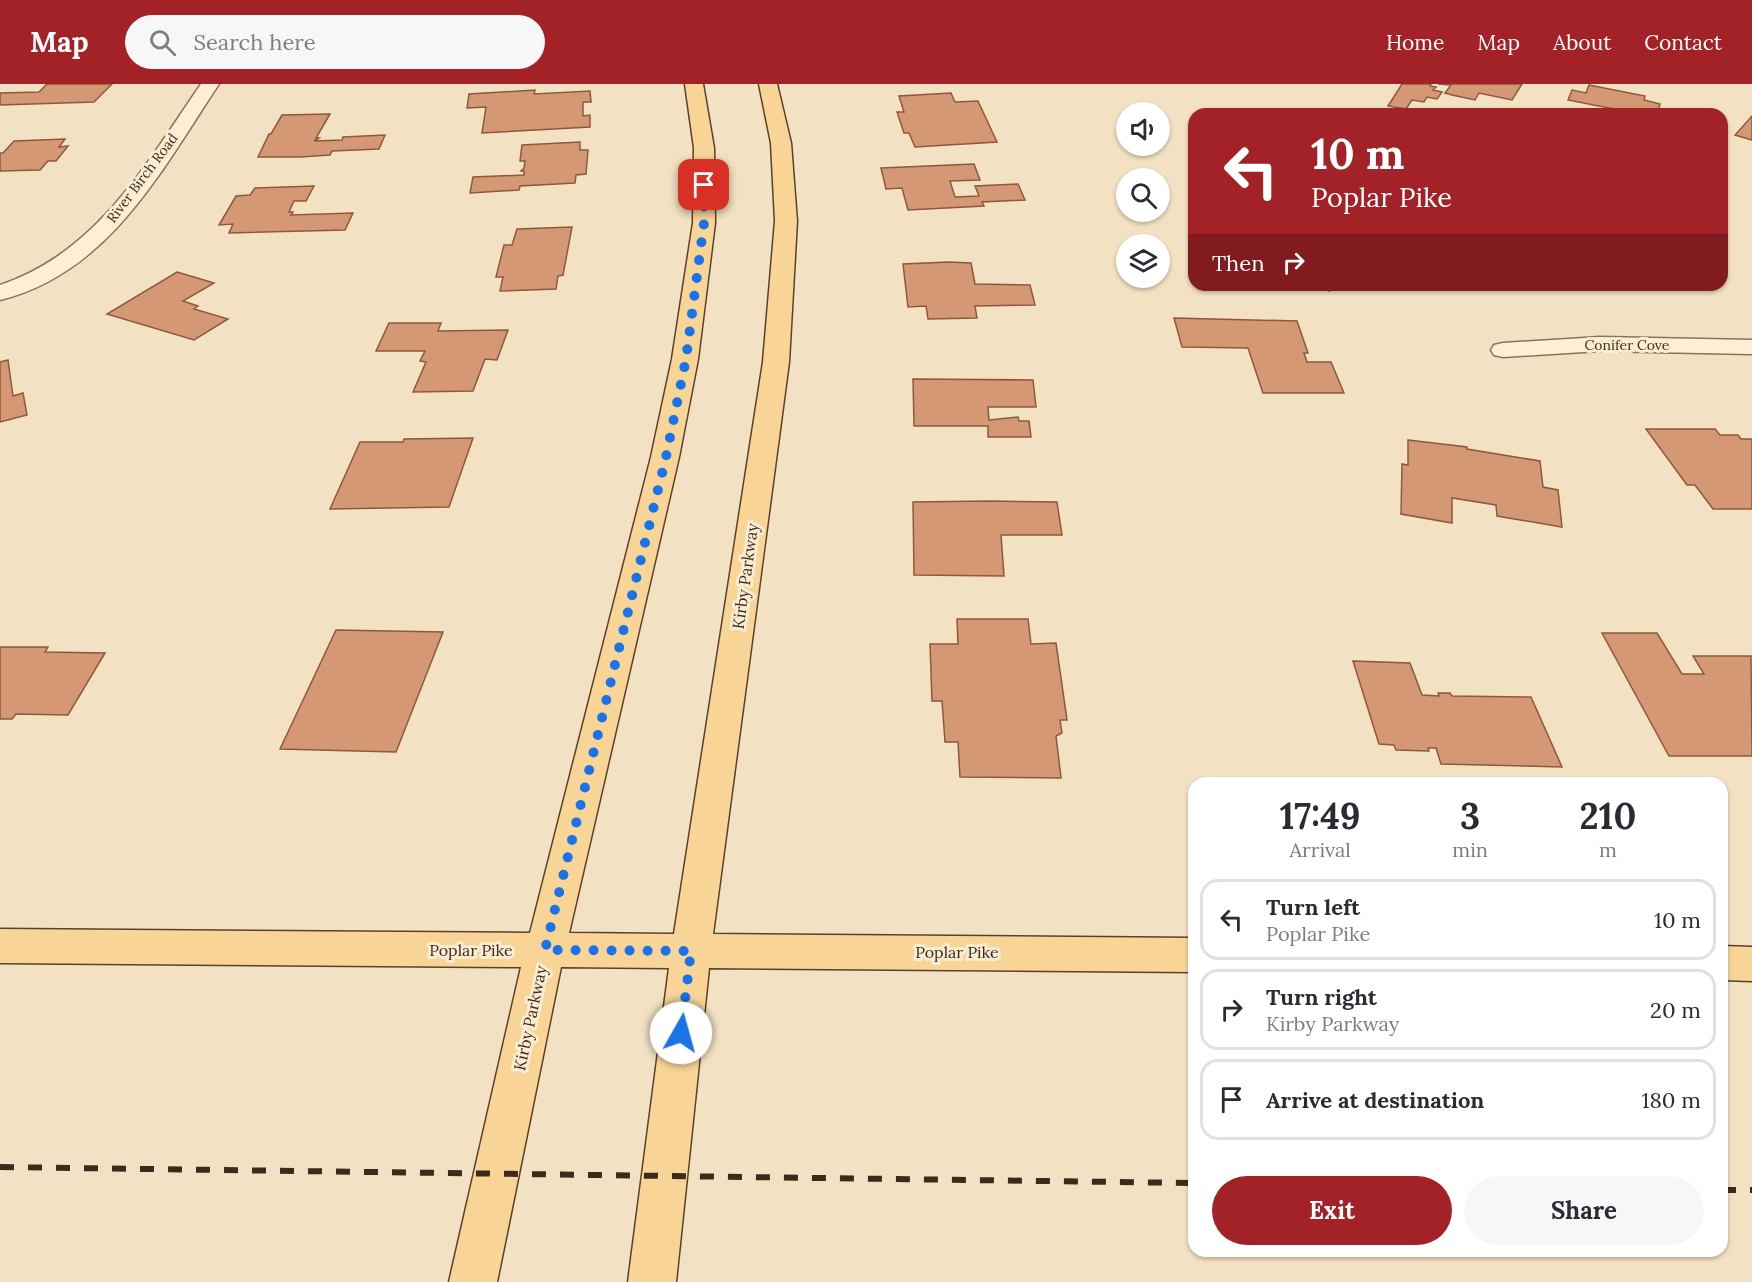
<!DOCTYPE html>
<html lang="en">
<head>
<meta charset="utf-8">
<style>
	body { margin:0; font-family:Lora,serif; background:#f7f7f7; color:#2b2b33; height:100vh; display:flex; flex-direction:column; font-size:22px; white-space:nowrap }
	* { box-sizing:border-box; margin:0 }
	p { font-size:20px; color:#7c7c81 }
	.icon { flex:none; width:33px; height:33px; fill:none; stroke:currentColor; stroke-width:2; stroke-linecap:round; stroke-linejoin:round }
	.map { position:relative; flex:1; overflow:hidden }
	.side { position:absolute; left:1188px; top:693px; width:540px; height:480px; display:flex; flex-direction:column; background:#fff; border-radius:18px; box-shadow:0 2px 4px #0004 }
	.side>* { flex:none }
	.guide { position:absolute; left:1188px; top:24px; width:540px; height:183px; border-radius:18px; box-shadow:0 2px 4px #0004; background:#a22228; color:#fff; overflow:hidden }
	.fabs { position:absolute; left:1116px; top:18px; display:grid; gap:12px }
	.fabs a { display:grid; place-items:center; width:54px; height:54px; border-radius:50%; background:#fff; box-shadow:0 2px 4px #0004; font-size:30px }
	.pin { position:absolute; display:grid; place-items:center; width:51px; height:51px; color:#fff; margin:-26px; border-radius:12px; box-shadow:0 3px 9px #0006 }
	.me { position:absolute; width:66px; margin:-33px; rotate:7deg; stroke-linejoin:round; filter:drop-shadow(0 0 4px #0008) }
	.turn { display:flex; align-items:center; gap:21px; height:126px; padding:0 24px; font-size:27px }
	.turn .icon { width:78px; height:78px; stroke-width:2.5 }
	.turn b { display:block; font-size:42px; line-height:51px }
	.then { display:flex; align-items:center; height:57px; padding:0 24px; background:#0003; gap:12px; font-size:22px }
	.eta { display:flex; justify-content:space-evenly; align-items:center; height:102px; text-align:center }
	.eta b { font-size:36px; font-weight:700; line-height:42px }
	.cta { display:flex; gap:12px; margin-top:auto; padding:12px 24px }
	.cta a { flex:1; height:69px; border-radius:36px; background:#a22228; color:#fff; font-size:24px; font-weight:700; line-height:69px; text-align:center }
	.cta a+a { background:#f7f7f7; color:#2b2b33 }
	ul { padding:0; list-style:none }
	li { display:flex; align-items:center; gap:18px; height:81px; margin:0 12px 9px; padding:0 12px; border:3px solid #e1e1e2; border-radius:18px }
	li div { flex:1 }
	li b { display:block; font-size:22px }
	li em { font-style:normal }
	header { display:flex; align-items:center; gap:36px; box-sizing:border-box; height:84px; padding:0 30px; background:#a22228; color:#fff }
	header strong { font-size:28px }
	nav { display:flex; gap:33px; margin-inline-start:auto; font-size:21px }
	.search { width:420px; height:54px; background:#f7f7f7; display:flex; align-items:center; gap:15px; box-sizing:border-box; padding:0 21px; border-radius:33px; color:#7c7c81; font-size:22px }
	.map>svg:first-child { display:block }
	.building { fill:#d49874; stroke:#8f583b; stroke-width:1.5 }
	.lines { fill:none; stroke-linecap:round; stroke-linejoin:round }
	.minor-casing { stroke:#8e7257; stroke-width:3 }
	.major-casing { stroke:#5b402c; stroke-width:3 }
	.minor { fill:#fcefd6; fill-rule:evenodd }
	.major { fill:#f8d597; fill-rule:evenodd }
	.rail { stroke:#3c2b1d; stroke-width:6; stroke-dasharray:14 14; stroke-linecap:butt }
	.route { stroke:#1a73e8; stroke-width:10; stroke-dasharray:0 18 }
	.labels { text-anchor:middle; dominant-baseline:central; stroke-width:6; stroke-linejoin:round; paint-order:stroke }
	.far-street-label { font-size:14px; fill:#3c2b1d; stroke:#f9ecd2 }
	.street-label { font-size:16px; fill:#3c2b1d; stroke:#f9ecd2 }
</style>
</head>
<body>
<header>
<strong>Map</strong>
<div class="search"><svg class="icon" aria-label="search" viewBox="0 0 24 24"><circle cx="10" cy="10" r="6"/><path d="M15 15l6 6"/></svg>Search here</div>
<nav><a>Home</a><a>Map</a><a>About</a><a>Contact</a></nav>
</header>
<div class="map">
<svg width="1752" height="1198" viewBox="0 0 1752 1198">
	<rect width="100%" height="100%" fill="#f2e1c2"/>
	<!-- building -->
	<path class="building" d="M 47,0 L 112,0 L 94,18 L 0,21 L 0,9 L 39,8 Z
		M 1402,0 L 1431,0 L 1430,2 L 1436,3 L 1433,6 L 1442,8 L 1437,15 L 1427,13 L 1424,18 L 1412,16 L 1406,25 L 1388,22 Z
		M 1438,0 L 1522,0 L 1512,16 L 1479,9 L 1475,16 L 1452,11 L 1445,9 L 1451,1 Z
		M 1589,1 L 1645,12 L 1644,16 L 1660,20 L 1657,30 L 1617,30 L 1619,26 L 1568,16 L 1572,6 L 1586,9 Z
		M 535,6 L 534,10 L 590,7 L 591,18 L 583,18 L 583,32 L 590,31 L 590,43 L 482,49 L 486,23 L 467,24 L 469,10 Z
		M 951,9 L 955,18 L 978,17 L 997,58 L 915,63 L 909,49 L 904,49 L 897,28 L 904,28 L 899,12 Z
		M 330,30 L 316,54 L 319,54 L 314,57 L 342,56 L 343,53 L 385,51 L 379,65 L 332,67 L 330,71 L 300,73 L 258,73 L 269,50 L 271,50 L 282,31 Z
		M 1752,32 L 1752,56 L 1735,51 Z
		M 65,55 L 59,63 L 68,62 L 56,77 L 48,77 L 40,86 L 0,87 L 0,69 L 3,69 L 14,57 Z
		M 580,58 L 580,66 L 588,66 L 586,90 L 576,91 L 575,99 L 520,102 L 519,106 L 470,109 L 473,93 L 524,91 L 524,87 L 521,87 L 524,84 L 525,77 L 520,77 L 522,61 Z
		M 974,80 L 980,96 L 950,97 L 955,113 L 979,112 L 975,102 L 1018,100 L 1025,116 L 982,118 L 984,122 L 908,126 L 902,104 L 886,105 L 881,84 Z
		M 314,102 L 306,117 L 294,117 L 289,128 L 293,128 L 291,131 L 353,129 L 345,146 L 229,149 L 233,140 L 219,141 L 236,112 L 250,111 L 255,104 Z
		M 572,143 L 563,191 L 558,192 L 556,205 L 500,207 L 503,193 L 496,193 L 504,161 L 512,161 L 517,145 Z
		M 949,178 L 971,179 L 975,200 L 1030,201 L 1035,221 L 975,222 L 977,234 L 928,235 L 926,222 L 908,223 L 903,180 Z
		M 177,188 L 214,199 L 183,217 L 198,222 L 194,225 L 228,235 L 194,256 L 107,230 Z
		M 1321,201 L 1352,201 L 1329,207 Z
		M 1174,234 L 1297,237 L 1308,269 L 1304,269 L 1307,278 L 1331,278 L 1344,309 L 1263,309 L 1248,264 L 1182,263 Z
		M 389,239 L 441,239 L 438,247 L 508,246 L 497,276 L 485,275 L 473,307 L 413,308 L 426,278 L 420,277 L 425,267 L 376,267 Z
		M 8,276 L 13,312 L 23,309 L 27,331 L 0,338 L 0,278 Z
		M 913,295 L 1033,296 L 1036,323 L 988,323 L 989,336 L 1018,333 L 1019,337 L 1029,337 L 1031,353 L 988,353 L 988,342 L 914,342 Z
		M 1646,345 L 1715,345 L 1720,351 L 1738,351 L 1741,355 L 1752,355 L 1752,425 L 1713,425 L 1695,401 L 1687,401 Z
		M 473,354 L 449,423 L 330,425 L 360,358 L 403,358 L 404,355 Z
		M 1408,356 L 1467,363 L 1467,365 L 1540,377 L 1543,403 L 1558,406 L 1562,443 L 1497,432 L 1496,421 L 1452,414 L 1452,439 L 1401,430 L 1402,380 L 1408,381 Z
		M 991,417 L 1057,418 L 1062,451 L 1001,451 L 1004,492 L 914,491 L 913,418 Z
		M 957,535 L 1028,535 L 1031,560 L 1056,559 L 1067,636 L 1060,636 L 1062,649 L 1056,652 L 1061,694 L 960,693 L 958,658 L 945,658 L 942,617 L 932,617 L 930,560 L 958,560 Z
		M 336,546 L 443,548 L 396,668 L 280,665 Z
		M 1602,549 L 1657,549 L 1682,590 L 1704,590 L 1693,572 L 1751,572 L 1752,672 L 1669,672 Z
		M 0,563 L 48,563 L 45,568 L 105,569 L 68,631 L 16,630 L 12,635 L 0,635 Z
		M 1353,577 L 1410,579 L 1422,611 L 1439,612 L 1438,609 L 1450,609 L 1452,612 L 1531,613 L 1562,683 L 1441,680 L 1436,664 L 1428,664 L 1429,667 L 1396,666 L 1394,661 L 1379,660 Z"/>
	<g class="lines">
		<!-- minor casing -->
		<g class="minor-casing">
			<path id="minor" d="M 201,0 L 219,0 C 161,87 109,189 0,216 L 0,201 C 97,169 146,80 201,0 Z
				M 1600,253 L 1752,256 L 1752,270 L 1600,267 L 1503,273 L 1494,271 L 1491,266 L 1494,261 L 1503,259 Z"/>
		</g>
		<!-- major casing -->
		<g class="major-casing">
			<path id="major" d="M 685,0 L 703,0 L 714,64 L 715,139 L 698,275 L 679,373 L 569,849 L 674,850 L 763,278 L 775,137 L 771,59 L 759,0 L 777,0 L 791,59 L 797,137 L 789,278 L 713,850 L 1194,854 L 1194,888 L 709,884 L 676,1198 L 628,1198 L 669,884 L 561,883 L 497,1198 L 449,1198 L 521,883 L 0,879 L 0,845 L 530,849 L 651,373 L 672,275 L 693,139 L 694,64 Z
				M 1722,862 L 1752,863 L 1752,897 L 1722,896 Z"/>
		</g>
		<!-- minor -->
		<use href="#minor" class="minor"/>
		<!-- major -->
		<use href="#major" class="major"/>
		<!-- rail -->
		<path class="rail" d="M 0,1083 L 1194,1099
			M 1722,1106 L 1752,1106"/>
	</g>
	<g class="lines">
		<!-- route -->
		<path class="route" d="M 681,949 L 691,867 L 545,866 L 666,373 L 686,275 L 704,139 L 704,101"/>
	</g>
	<g class="labels">
		<!-- far-street labels -->
		<g class="far-street-label">
			<text transform="translate(142 94) rotate(-53)">River Birch Road</text>
			<text x="1627" y="261">Conifer Cove</text>
		</g>
		<!-- street labels -->
		<g class="street-label">
			<text transform="translate(745 492) rotate(-82)">Kirby Parkway</text>
			<text x="471" y="866">Poplar Pike</text>
			<text x="957" y="868">Poplar Pike</text>
			<text transform="translate(530 934) rotate(-78)">Kirby Parkway</text>
		</g>
	</g>
</svg>
<div class="fabs">
<a><svg class="icon" aria-label="sound" viewBox="0 0 24 24"><path d="M4 9h4l5-4v14l-5-4H4zM17 9q2 3 0 6"/></svg></a>
<a><svg class="icon" aria-label="search" viewBox="0 0 24 24"><circle cx="10" cy="10" r="6"/><path d="M15 15l6 6"/></svg></a>
<a><svg class="icon" aria-label="layers" viewBox="0 0 24 24"><path d="M12 4l9 5-9 5-9-5zM3 14l9 5 9-5"/></svg></a>
</div>
<div class="pin" style="left:704px;top:101px;background:#d93025"><svg class="icon" aria-label="arrive" viewBox="0 0 24 24"><path d="M6 21V4h12l-3 4 3 4H6"/></svg></div>
<svg class="me" style="left:681px;top:949px" viewBox="-20 -20 40 40"><circle r="19" fill="#fff"/><path d="M0-13L10 11 0 6-10 11z" fill="#1a73e8"/></svg>
<div class="guide">
<div class="turn"><svg class="icon" aria-label="left" viewBox="0 0 24 24"><path d="M17 20v-9H6M10 6l-5 5 5 5"/></svg><div><b>10 m</b>Poplar Pike</div></div>
<div class="then">Then<svg class="icon" aria-label="right" viewBox="0 0 24 24"><path d="M7 20v-9h11M14 6l5 5-5 5"/></svg></div>
</div>
<section class="side">
<div class="eta">
<div><b>17:49</b><p>Arrival</p></div>
<div><b>3</b><p>min</p></div>
<div><b>210</b><p>m</p></div>
</div>
<ul>
<li><svg class="icon" aria-label="left" viewBox="0 0 24 24"><path d="M17 20v-9H6M10 6l-5 5 5 5"/></svg><div><b>Turn left</b><p>Poplar Pike</p></div><em>10 m</em></li>
<li><svg class="icon" aria-label="right" viewBox="0 0 24 24"><path d="M7 20v-9h11M14 6l5 5-5 5"/></svg><div><b>Turn right</b><p>Kirby Parkway</p></div><em>20 m</em></li>
<li><svg class="icon" aria-label="arrive" viewBox="0 0 24 24"><path d="M6 21V4h12l-3 4 3 4H6"/></svg><div><b>Arrive at destination</b></div><em>180 m</em></li>
</ul>
<div class="cta"><a>Exit</a><a>Share</a></div>
</section>
</div>
</body>
</html>
